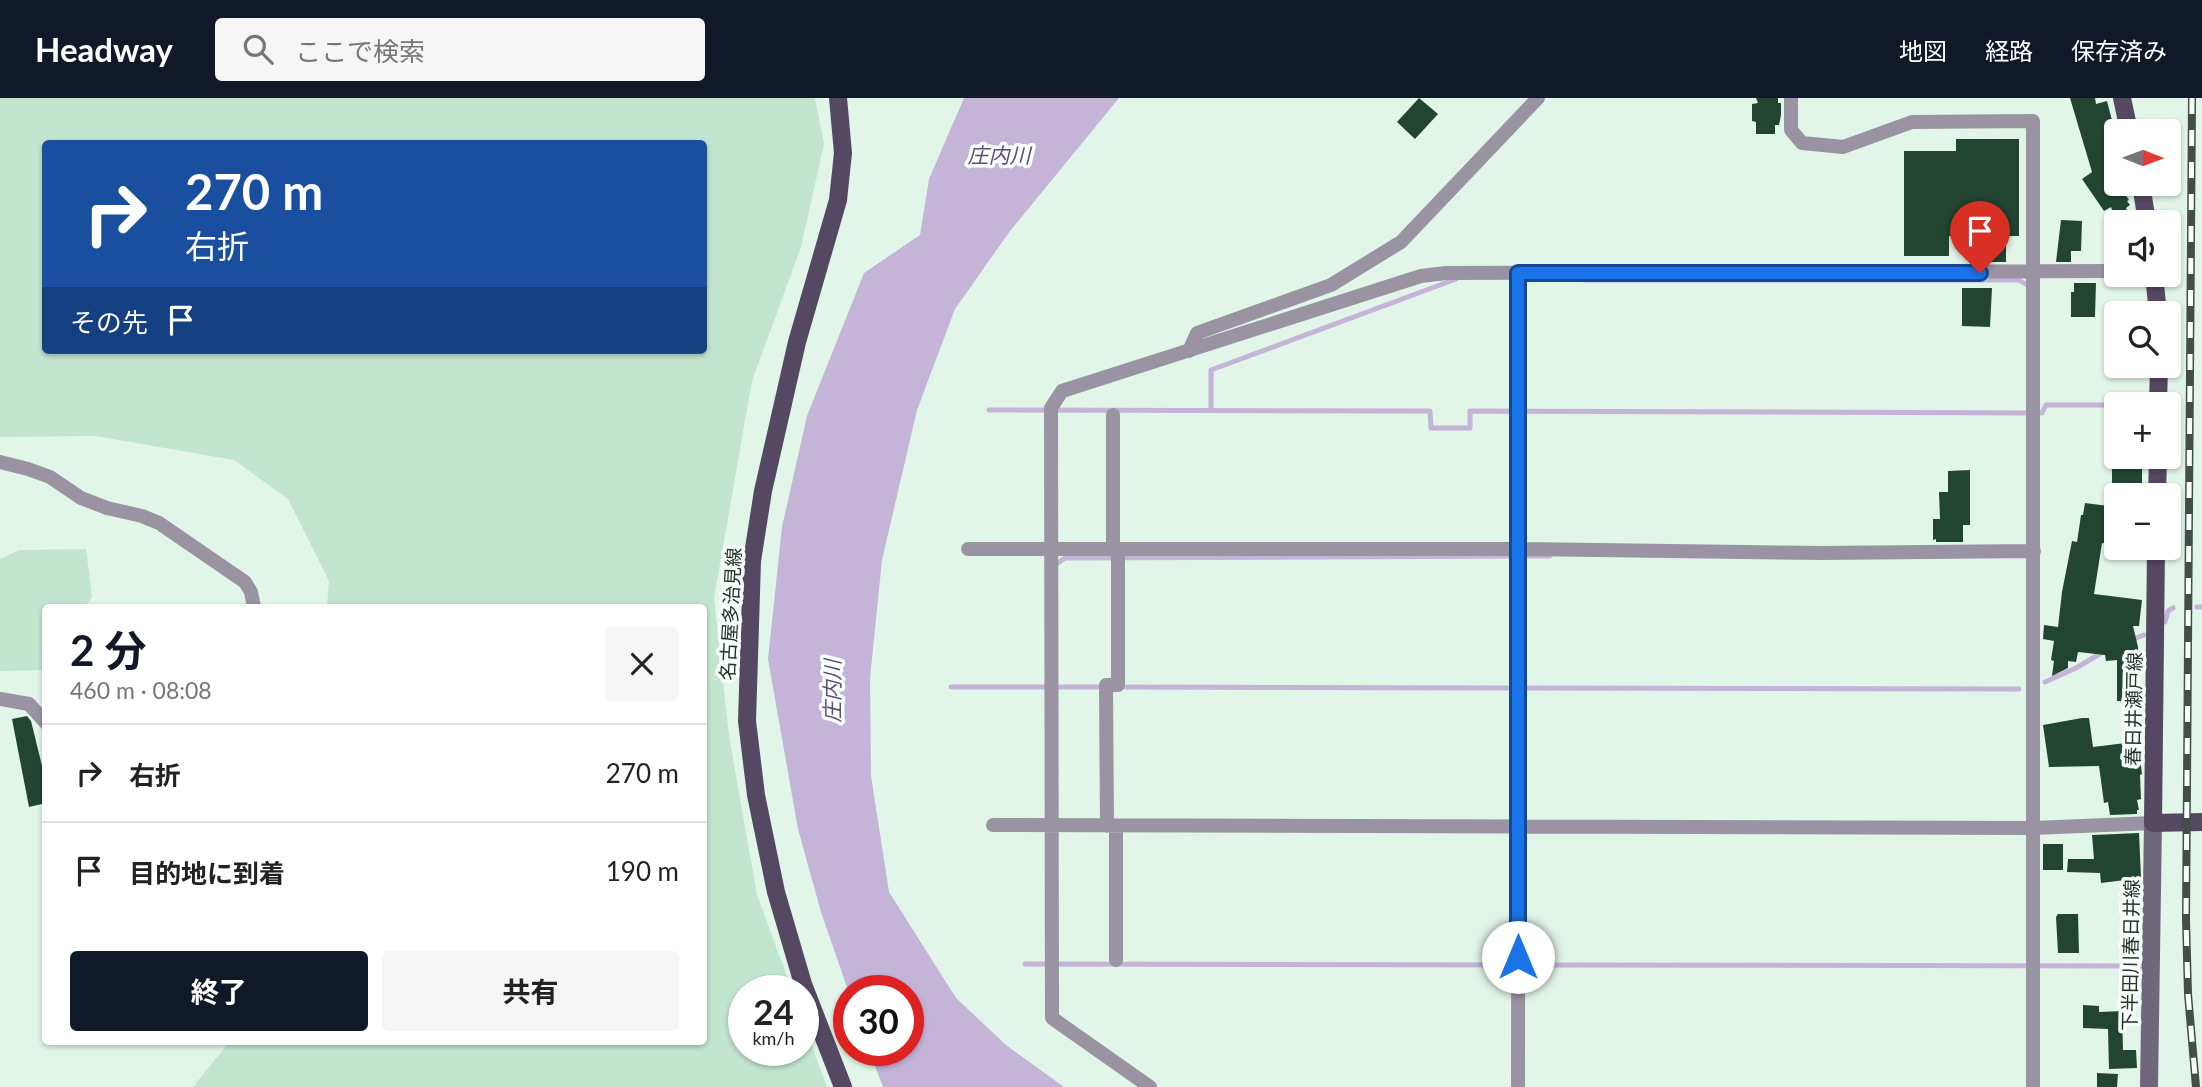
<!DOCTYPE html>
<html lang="ja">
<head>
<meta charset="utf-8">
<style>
	body { margin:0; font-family:Lato,"Noto Sans JP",sans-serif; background:#f6f6f6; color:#222; height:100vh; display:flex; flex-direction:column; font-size:26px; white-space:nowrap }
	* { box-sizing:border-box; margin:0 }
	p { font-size:23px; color:#767676 }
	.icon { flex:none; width:38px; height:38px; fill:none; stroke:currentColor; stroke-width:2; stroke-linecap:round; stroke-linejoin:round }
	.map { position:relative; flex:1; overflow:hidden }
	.side { position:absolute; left:42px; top:506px; width:665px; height:441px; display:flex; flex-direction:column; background:#fff; border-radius:7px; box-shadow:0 2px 5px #0004 }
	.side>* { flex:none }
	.hud { position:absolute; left:42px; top:42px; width:665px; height:214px; border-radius:7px; box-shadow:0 2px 5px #0004; background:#1a4fa0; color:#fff; overflow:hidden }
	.needle { width:46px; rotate:91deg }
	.buttons { position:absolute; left:2104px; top:21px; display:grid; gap:14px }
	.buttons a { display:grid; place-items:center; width:77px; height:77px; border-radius:7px; background:#fff; box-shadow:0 2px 5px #0004; font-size:35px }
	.speed { position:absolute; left:728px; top:877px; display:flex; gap:14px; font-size:35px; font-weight:700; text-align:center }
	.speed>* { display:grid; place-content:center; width:91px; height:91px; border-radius:50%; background:#fff; box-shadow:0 2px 5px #0004; line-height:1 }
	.speed small { font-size:18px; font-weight:400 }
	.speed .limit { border:10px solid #d22; background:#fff; color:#111 }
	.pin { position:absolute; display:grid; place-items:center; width:60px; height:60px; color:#fff; margin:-72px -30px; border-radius:50% 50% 50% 0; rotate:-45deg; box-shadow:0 0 7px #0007 }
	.pin .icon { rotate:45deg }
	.me { position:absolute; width:77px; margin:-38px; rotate:0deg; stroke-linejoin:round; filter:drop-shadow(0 0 5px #0008) }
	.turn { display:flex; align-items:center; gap:24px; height:147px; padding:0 28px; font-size:32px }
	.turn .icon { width:91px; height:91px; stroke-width:2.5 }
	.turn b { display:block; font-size:49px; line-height:60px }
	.then { display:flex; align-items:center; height:66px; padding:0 28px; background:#0003; gap:14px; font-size:26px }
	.round { display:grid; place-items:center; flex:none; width:74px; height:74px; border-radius:7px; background:#f6f6f6 }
	.overview { display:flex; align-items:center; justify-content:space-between; height:119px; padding:0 28px }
	h1 { font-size:42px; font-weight:700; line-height:52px; color:#111827 }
	.cta { display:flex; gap:14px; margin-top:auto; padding:14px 28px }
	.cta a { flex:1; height:80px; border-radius:7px; background:#111827; color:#fff; font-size:28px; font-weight:700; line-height:80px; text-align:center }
	.cta a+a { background:#f6f6f6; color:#222 }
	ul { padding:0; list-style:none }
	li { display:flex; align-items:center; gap:21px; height:98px; padding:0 28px; border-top:2px solid #e0e0e0 }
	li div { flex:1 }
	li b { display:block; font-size:26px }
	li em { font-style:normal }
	header { display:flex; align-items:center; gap:42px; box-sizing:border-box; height:98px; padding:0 35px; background:#111827; color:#fff }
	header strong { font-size:33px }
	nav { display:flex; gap:38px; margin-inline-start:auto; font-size:24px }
	.search { width:490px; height:63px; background:#f6f6f6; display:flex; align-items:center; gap:18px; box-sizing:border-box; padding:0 24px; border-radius:7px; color:#767676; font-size:26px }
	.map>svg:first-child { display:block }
	.green { fill:#c2e5cf; fill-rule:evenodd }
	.water { fill:#c4b4d8 }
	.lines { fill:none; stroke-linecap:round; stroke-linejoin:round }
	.stream { stroke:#c4b4d8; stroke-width:5 }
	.building { fill:#224532 }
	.street { stroke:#9a93a2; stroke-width:14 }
	.secondary { stroke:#71677d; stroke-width:18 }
	.primary { stroke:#544862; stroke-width:18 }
	.rail-casing { stroke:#444d47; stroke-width:8 }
	.rail { stroke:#f7fffa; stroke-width:5; stroke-dasharray:16; stroke-linecap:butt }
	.route-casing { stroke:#114b97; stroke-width:18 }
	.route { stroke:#1a73e8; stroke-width:12 }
	.labels { text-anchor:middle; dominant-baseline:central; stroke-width:7; stroke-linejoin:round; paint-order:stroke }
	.street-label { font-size:19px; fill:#29312c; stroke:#f7fffa }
	.water-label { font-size:21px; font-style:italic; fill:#624a7b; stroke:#f7fffa }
</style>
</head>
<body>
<header>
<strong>Headway</strong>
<div class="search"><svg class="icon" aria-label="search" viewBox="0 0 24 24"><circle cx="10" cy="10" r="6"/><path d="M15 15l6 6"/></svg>ここで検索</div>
<nav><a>地図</a><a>経路</a><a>保存済み</a></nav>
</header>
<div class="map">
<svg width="2202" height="989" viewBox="0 0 2202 989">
	<rect width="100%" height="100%" fill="#e2f5e9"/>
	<!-- green -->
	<path class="green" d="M 0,0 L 815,0 L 824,46 L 801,149 L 752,283 L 714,500 L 729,638 L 757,797 L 792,892 L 744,892 L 744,952 L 803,952 L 803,924 L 827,989 L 193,989 L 230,943 L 704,943 L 704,509 L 327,509 L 329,483 L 288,401 L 234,362 L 96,338 L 0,339 ZM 46,46 L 704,46 L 704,252 L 46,252 Z
		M 86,451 L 92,499 L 85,509 L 46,509 L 45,566 L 42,572 L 0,573 L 0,461 L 20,452 Z"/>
	<!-- water -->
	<path class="water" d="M 964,0 L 1119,0 L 1010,133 L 955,211 L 917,312 L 882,462 L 870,580 L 871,678 L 889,794 L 956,900 L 1006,947 L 1064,989 L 883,989 L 869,952 L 908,952 L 908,892 L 849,892 L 849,895 L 821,814 L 798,731 L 768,561 L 782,429 L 807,318 L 864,175 L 920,137 L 929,81 Z"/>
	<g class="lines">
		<!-- stream -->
		<path class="stream" d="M 1584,182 L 2019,182 L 2027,187
			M 989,312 L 1430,313 L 1431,330 L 1470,330 L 1470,313 L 2042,315 L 2046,307 L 2116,307
			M 1211,312 L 1211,272 L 1456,181
			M 1058,465 L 1065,460 L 1550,458
			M 2197,509 L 2202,509
			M 2165,524 L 2168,513 L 2173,510
			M 2131,542 L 2144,537
			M 2045,584 L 2076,570 L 2103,554
			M 951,589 L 1100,589
			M 1126,589 L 1507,590
			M 1527,590 L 2019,591
			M 1025,866 L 2141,868"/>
	</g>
	<!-- building -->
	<path class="building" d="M 1419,0 L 1438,16 L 1415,41 L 1397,24 Z
		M 1756,0 L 1778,0 L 1778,5 L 1781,5 L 1781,17 L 1779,27 L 1775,27 L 1775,36 L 1756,36 L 1756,24 L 1752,23 L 1752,6 L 1758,5 Z
		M 2070,0 L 2095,0 L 2096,6 L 2107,3 L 2116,38 L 2116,86 L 2118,86 L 2129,102 L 2127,103 L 2130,107 L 2126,110 L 2132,124 L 2116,124 L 2111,109 L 2104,113 L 2082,81 L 2092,74 Z
		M 1956,41 L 2019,41 L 2019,138 L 2006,138 L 2006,164 L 1990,164 L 1990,138 L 1949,138 L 1949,158 L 1904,158 L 1904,53 L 1956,53 Z
		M 2061,122 L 2082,123 L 2081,153 L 2071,153 L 2071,164 L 2056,164 Z
		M 2074,185 L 2096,185 L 2095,219 L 2071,219 L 2071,194 L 2074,194 Z
		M 1962,190 L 1992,190 L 1990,229 L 1962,228 Z
		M 2112,359 L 2142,359 L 2142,386 L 2112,385 Z
		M 1970,372 L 1970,427 L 1963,427 L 1963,444 L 1936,444 L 1936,441 L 1933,442 L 1933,421 L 1940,421 L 1939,394 L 1948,394 L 1948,373 Z
		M 2085,405 L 2116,409 L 2116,447 L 2102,445 L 2094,496 L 2142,502 L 2139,528 L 2133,528 L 2138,549 L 2137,604 L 2117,603 L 2117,562 L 2106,563 L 2105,557 L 2078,554 L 2076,564 L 2068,563 L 2068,570 L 2052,578 L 2054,563 L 2051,562 L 2054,543 L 2043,541 L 2044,527 L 2058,529 L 2062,494 L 2072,443 L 2077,444 L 2081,417 L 2083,417 Z
		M 27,618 L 31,623 L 46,684 L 46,705 L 29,709 L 12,621 Z
		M 2082,620 L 2089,620 L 2093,649 L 2134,644 L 2136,654 L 2139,653 L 2142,676 L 2140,677 L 2141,701 L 2137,702 L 2139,712 L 2137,712 L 2137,716 L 2110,717 L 2108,704 L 2104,705 L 2099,668 L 2049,669 L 2043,627 Z
		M 2139,735 L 2141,780 L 2101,785 L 2100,775 L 2067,774 L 2068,761 L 2094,761 L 2092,737 Z
		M 2043,746 L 2063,746 L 2063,772 L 2043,772 Z
		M 2058,816 L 2078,816 L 2079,855 L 2058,855 L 2056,819 Z
		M 2083,907 L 2099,908 L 2099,914 L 2122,913 L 2123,952 L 2136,952 L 2137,970 L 2109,971 L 2108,931 L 2083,930 Z
		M 2097,975 L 2118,976 L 2117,989 L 2097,989 Z"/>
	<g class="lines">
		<!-- street -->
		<path class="street" d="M 1791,0 L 1791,32 L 1802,45 L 1843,49 L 1912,24 L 2033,23 L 2033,989
			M 1189,253 L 1197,235 L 1331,187 L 1401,144 L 1538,0
			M 1113,317 L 1113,452
			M 0,364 L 28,371 L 50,379 L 81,400 L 107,410 L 142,418 L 159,425 L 245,484 L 251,494 L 254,509
			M 968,451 L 1517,451 L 1821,455 L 2034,453
			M 0,601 L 29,606 L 46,625
			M 993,727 L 2033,730 L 2153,725
			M 1107,728 L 1106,587 L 1118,587 L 1118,452
			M 1116,862 L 1116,728
			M 1150,989 L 1052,920 L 1051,310 L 1062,293 L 1421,178 L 1446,175 L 2116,173
			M 1518,989 L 1519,175"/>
		<!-- secondary -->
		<path class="secondary" d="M 2149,989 L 2153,725"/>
		<!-- primary -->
		<path class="primary" d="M 838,0 L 843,55 L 838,102 L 797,244 L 763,393 L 752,463 L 747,623 L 756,697 L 776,794 L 803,886 L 843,989
			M 2122,0 L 2129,33
			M 2141,86 L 2147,124
			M 2154,177 L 2158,215
			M 2158,306 L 2159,268
			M 2157,397 L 2158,359
			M 2156,450 L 2153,725 L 2202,724"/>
		<!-- rail casing -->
		<g class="rail-casing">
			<path id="rail" d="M 2192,0 L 2186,822 L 2188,896 L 2196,989"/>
		</g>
		<!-- rail -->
		<use href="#rail" class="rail"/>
	</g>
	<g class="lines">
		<!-- route casing -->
		<g class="route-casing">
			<path id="route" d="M 1518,859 L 1518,175 L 1980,175"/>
		</g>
		<!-- route -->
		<use href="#route" class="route"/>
	</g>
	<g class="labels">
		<!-- street labels -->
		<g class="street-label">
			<text transform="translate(730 516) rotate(-87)">名古屋多治見線</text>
			<text transform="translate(2133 611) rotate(-89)">春日井瀬戸線</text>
			<text transform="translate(2130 857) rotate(-89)">下半田川春日井線</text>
		</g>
		<!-- water labels -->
		<g class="water-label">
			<text x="999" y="56">庄内川</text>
			<text transform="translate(831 593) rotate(-90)">庄内川</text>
		</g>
	</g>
</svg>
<div class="buttons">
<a><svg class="needle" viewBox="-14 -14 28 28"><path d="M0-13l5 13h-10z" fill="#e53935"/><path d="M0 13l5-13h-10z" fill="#767676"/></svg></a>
<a><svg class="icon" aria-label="sound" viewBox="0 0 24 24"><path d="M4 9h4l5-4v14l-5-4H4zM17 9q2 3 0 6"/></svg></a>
<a><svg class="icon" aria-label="search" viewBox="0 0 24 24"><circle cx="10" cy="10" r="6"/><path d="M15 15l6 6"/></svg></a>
<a>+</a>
<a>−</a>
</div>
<div class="speed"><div>24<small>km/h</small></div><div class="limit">30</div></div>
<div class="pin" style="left:1980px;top:175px;background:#d93025"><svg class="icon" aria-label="arrive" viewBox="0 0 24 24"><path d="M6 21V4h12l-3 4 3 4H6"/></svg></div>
<svg class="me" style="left:1518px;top:859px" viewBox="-20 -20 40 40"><circle r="19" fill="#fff"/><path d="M0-13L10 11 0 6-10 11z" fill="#1a73e8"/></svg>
<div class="hud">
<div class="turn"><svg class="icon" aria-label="right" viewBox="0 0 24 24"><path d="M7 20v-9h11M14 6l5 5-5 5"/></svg><div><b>270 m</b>右折</div></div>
<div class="then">その先<svg class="icon" aria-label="arrive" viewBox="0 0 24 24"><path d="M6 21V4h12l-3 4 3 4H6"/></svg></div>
</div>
<section class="side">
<div class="overview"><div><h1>2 分</h1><p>460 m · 08:08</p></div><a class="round"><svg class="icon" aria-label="close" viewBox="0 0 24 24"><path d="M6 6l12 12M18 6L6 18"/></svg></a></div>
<ul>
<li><svg class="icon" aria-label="right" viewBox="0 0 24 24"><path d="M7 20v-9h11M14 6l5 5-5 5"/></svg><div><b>右折</b></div><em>270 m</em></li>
<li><svg class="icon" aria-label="arrive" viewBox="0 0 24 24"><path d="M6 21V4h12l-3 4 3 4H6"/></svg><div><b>目的地に到着</b></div><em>190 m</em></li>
</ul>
<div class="cta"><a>終了</a><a>共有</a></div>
</section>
</div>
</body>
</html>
